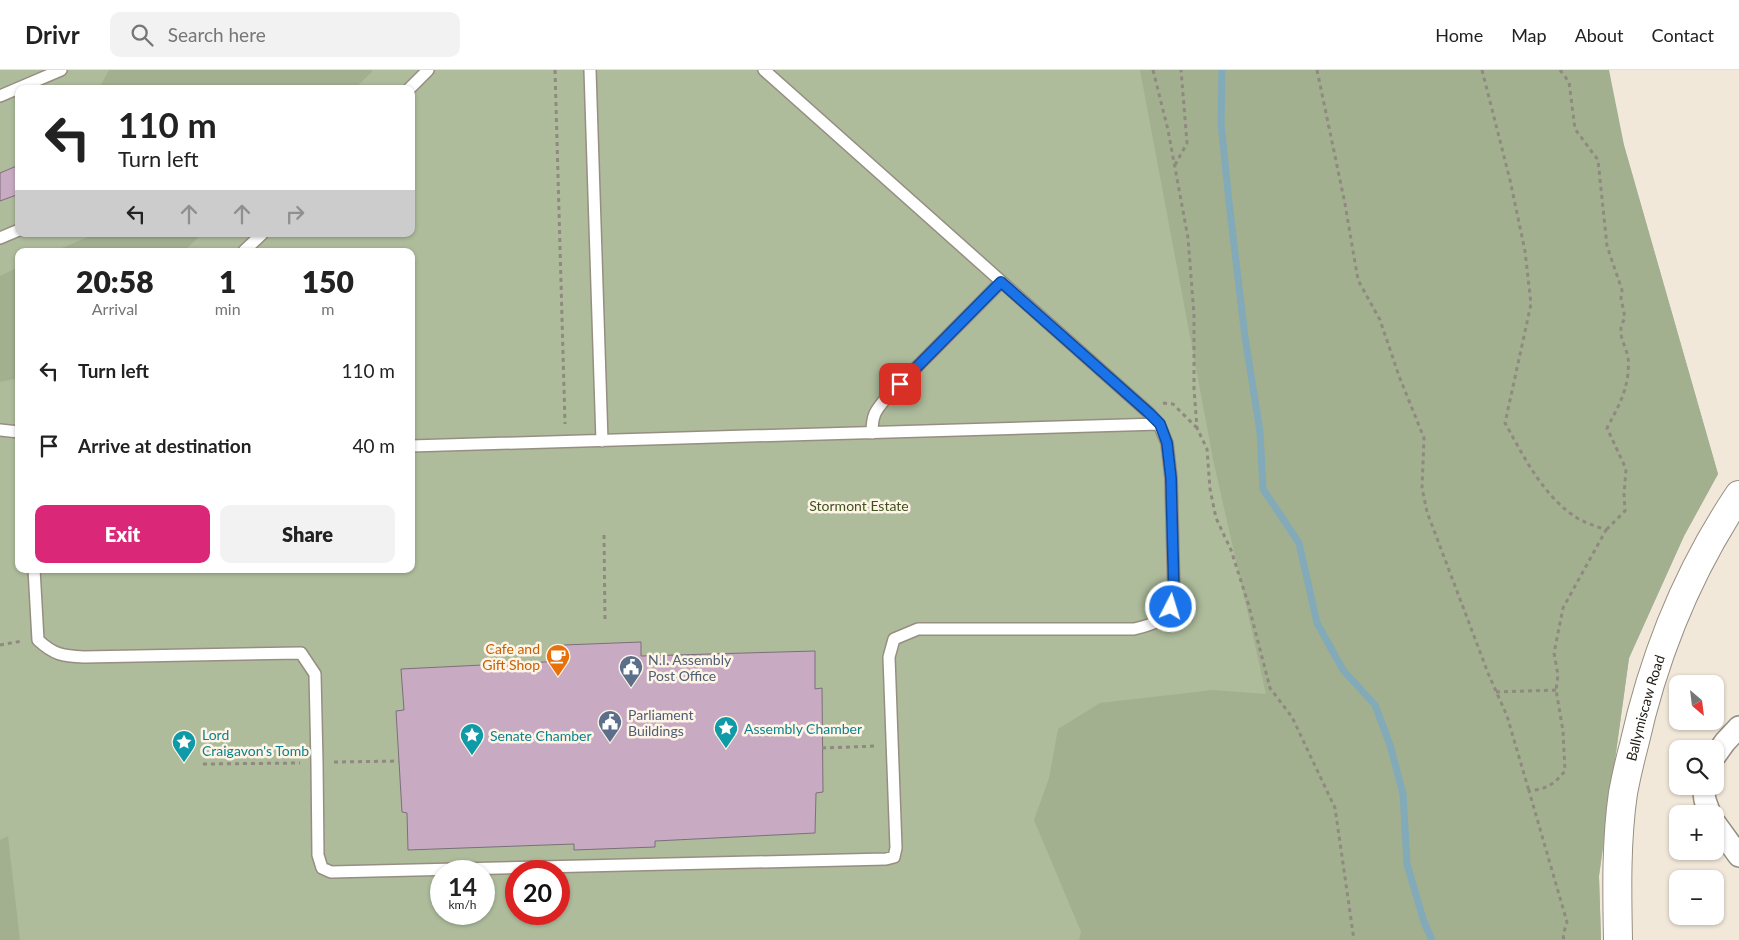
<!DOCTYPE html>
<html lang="en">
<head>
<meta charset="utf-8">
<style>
	body { margin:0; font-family:Lato,sans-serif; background:#f2f2f2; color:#222; height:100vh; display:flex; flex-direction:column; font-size:19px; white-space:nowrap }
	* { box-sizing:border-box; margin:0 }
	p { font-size:16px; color:#767676 }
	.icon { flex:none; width:28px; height:28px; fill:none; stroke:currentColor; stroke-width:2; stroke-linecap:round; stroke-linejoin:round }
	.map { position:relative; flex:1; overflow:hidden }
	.side { position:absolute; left:15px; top:178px; width:400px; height:325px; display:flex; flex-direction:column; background:#fff; border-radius:10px; box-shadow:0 1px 4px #0004 }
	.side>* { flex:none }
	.banner { position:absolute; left:15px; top:15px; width:400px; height:152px; border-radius:10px; box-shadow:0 1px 4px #0004; background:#fff; color:#222; overflow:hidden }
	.needle { width:32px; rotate:152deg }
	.controls { position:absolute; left:1669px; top:605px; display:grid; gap:10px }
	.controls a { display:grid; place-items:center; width:55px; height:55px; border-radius:10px; background:#fff; box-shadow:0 1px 4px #0004; font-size:25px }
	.speed { position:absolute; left:430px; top:790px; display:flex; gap:10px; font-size:25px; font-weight:700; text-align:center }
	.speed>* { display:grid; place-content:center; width:65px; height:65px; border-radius:50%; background:#fff; box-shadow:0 1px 4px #0004; line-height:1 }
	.speed small { font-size:12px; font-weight:400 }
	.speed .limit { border:8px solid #d22; background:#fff; color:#111 }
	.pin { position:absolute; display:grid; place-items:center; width:42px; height:42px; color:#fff; margin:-21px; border-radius:10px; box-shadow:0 2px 8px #0006 }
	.me { position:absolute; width:55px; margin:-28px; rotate:5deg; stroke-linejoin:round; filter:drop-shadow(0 0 4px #0008) }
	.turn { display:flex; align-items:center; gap:18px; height:105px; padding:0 20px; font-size:22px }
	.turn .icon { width:65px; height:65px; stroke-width:2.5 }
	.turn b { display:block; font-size:35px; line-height:42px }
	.lanes { display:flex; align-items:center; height:48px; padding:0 20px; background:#0003; justify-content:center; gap:25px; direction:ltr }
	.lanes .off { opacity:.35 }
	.eta { display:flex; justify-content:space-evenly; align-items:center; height:85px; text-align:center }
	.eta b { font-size:30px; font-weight:800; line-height:35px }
	.cta { display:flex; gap:10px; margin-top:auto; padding:10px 20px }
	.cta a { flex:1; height:58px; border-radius:10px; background:#db2777; color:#fff; font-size:20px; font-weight:800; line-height:58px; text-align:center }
	.cta a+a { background:#f2f2f2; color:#222 }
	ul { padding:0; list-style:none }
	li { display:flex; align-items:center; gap:15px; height:75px; padding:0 20px }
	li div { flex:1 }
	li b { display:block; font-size:19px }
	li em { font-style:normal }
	header { display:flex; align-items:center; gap:30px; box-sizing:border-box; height:70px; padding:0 25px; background:#fff; border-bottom:1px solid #e0e0e0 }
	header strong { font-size:24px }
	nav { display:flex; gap:28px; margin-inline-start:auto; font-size:18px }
	.search { width:350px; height:45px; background:#f2f2f2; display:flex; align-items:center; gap:12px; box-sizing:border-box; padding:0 18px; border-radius:10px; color:#767676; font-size:19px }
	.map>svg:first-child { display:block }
	.green { fill:#aebc9c; fill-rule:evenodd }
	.forest { fill:#a2b090 }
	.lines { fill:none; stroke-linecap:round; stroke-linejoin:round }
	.stream { stroke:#82aab8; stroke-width:7 }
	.building { fill:#c8abc3; stroke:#7b6f79 }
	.service-casing { stroke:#978e82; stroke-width:14 }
	.minor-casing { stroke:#978e82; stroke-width:24 }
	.secondary-casing { stroke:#978e82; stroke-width:30 }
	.path { stroke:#8f897f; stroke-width:3; stroke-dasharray:4 4; stroke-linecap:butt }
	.service { stroke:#fff; stroke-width:11 }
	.minor { stroke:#fff; stroke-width:21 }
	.secondary { stroke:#fff; stroke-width:28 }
	.route-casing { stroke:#114b97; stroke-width:12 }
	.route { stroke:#1a73e8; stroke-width:9 }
	.labels { text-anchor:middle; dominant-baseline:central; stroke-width:5; stroke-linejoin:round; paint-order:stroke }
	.park-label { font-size:14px; fill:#3e501f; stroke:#fef5e7 }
	.food-label { font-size:14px; fill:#c56008; stroke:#fef5e7; text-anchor:end }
	.service-label { font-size:14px; fill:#4e5e75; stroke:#fef5e7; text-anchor:start }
	.street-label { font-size:14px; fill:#23201b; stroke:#fef5e7 }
	.culture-label { font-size:14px; fill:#0d838f; stroke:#fef5e7; text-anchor:start }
</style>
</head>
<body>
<header>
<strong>Drivr</strong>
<div class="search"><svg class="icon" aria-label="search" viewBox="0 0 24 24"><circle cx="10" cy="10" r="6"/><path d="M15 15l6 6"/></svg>Search here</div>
<nav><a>Home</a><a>Map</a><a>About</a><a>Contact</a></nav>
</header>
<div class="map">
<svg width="1739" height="870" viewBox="0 0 1739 870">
	<rect width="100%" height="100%" fill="#f1e8da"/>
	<!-- green -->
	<path class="green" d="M 0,0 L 1608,0 L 1620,62 L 1718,404 L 1684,466 L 1629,588 L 1599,806 L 1601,870 L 0,870 ZM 19,19 L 411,19 L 411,164 L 19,164 ZM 19,181 L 411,181 L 411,499 L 19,499 ZM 441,801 L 484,801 L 484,844 L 441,844 ZM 516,801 L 559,801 L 559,844 L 516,844 Z"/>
	<!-- forest -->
	<path class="forest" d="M 109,0 L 372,0 L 372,2 L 354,19 L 99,19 Z
		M 1140,0 L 1609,0 L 1624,75 L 1718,404 L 1684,466 L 1629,588 L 1599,806 L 1601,870 L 1079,870 L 1081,862 L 1034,750 L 1049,708 L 1058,659 L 1100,633 L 1213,620 L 1266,624 L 1213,389 Z
		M 95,164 L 202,164 L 184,181 L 55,181 Z
		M 19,197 L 19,308 L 0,312 L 0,206 Z
		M 8,766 L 20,870 L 0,870 L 0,770 Z"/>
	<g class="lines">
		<!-- stream -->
		<path class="stream" d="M 1222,0 L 1221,53 L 1229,132 L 1245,267 L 1260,362 L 1263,419 L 1299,473 L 1317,553 L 1343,600 L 1375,635 L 1390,675 L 1403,724 L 1407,794 L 1424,852 L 1432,870"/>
	</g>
	<!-- building -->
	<path class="building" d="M 19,95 L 19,124 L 0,131 L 0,103 Z
		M 641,572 L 641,586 L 815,581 L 815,619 L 822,618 L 823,722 L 816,723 L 815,763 L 655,771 L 655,777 L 574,780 L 574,774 L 408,780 L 407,743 L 402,742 L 396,641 L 404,640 L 401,599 L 565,591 L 564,575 Z"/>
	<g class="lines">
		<!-- service casing -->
		<g class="service-casing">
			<path id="service" d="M 590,0 L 602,371
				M 409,19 L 428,0
				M 0,26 L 61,0
				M 0,168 L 19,160
				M 244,181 L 262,164
				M 0,360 L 19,362
				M 872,363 C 872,345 875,341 887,327 L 1001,212
				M 411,376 L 1159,354
				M 34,499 L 38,570 C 54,585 63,586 84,587 L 301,583 L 315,604 L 317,693 L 318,785 L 322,798 L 331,802 L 886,789 L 894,787 L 896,778 L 889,587 L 894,569 L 918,559 L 1134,559 C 1156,554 1168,550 1174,526 L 1171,408 L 1167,373 L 1159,354 L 1149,343 L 764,0"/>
		</g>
		<!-- minor casing -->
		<g class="minor-casing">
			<path id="minor" d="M 1715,686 L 1725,672 L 1739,657
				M 1703,716 L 1705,730 L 1710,744
				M 1715,753 L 1739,786"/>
		</g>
		<!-- secondary casing -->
		<g class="secondary-casing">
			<g id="secondary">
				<path id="s1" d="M 1618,870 C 1617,821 1616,771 1623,723 C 1626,707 1630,690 1634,675 C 1654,585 1688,501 1739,425"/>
			</g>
		</g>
		<!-- path -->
		<path class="path" d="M 555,0 L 565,354
			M 1153,0 L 1168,60 L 1188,168 L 1194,245 L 1194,319 L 1197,358 L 1207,379 L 1210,419 L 1216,448 L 1231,480 L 1248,533 L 1270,618 L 1292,647 L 1335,738 L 1354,870
			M 1317,0 L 1345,134 L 1358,210 L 1380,250 L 1399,306 L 1424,368 L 1422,418 L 1427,442 L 1488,603 L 1507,646 L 1529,721
			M 1482,0 L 1510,110 L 1525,181 L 1531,234 L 1505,353 C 1524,387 1543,426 1577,448 C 1585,453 1596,456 1606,460 L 1563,538 L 1554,583 L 1558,605 L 1556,620 L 1563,661 L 1565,701 C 1552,716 1548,718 1529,721 L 1567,852 L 1563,865 L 1564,870
			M 1560,0 L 1569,12 L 1575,59 L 1598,90 L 1607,176 L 1622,220 L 1621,228 L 1625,248 C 1615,264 1626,274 1628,288 C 1629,293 1628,299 1628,304 C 1625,326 1617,339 1607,358 L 1626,399 L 1624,425 L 1625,441 L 1606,460
			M 1175,95 L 1187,73 L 1181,0
			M 1163,333 L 1173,334 L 1197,358
			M 604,465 L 605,553
			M 0,575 L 22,571
			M 1496,622 L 1556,620
			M 822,678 L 877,676
			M 334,692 L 399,691
			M 203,694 L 300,693"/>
		<!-- service -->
		<use href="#service" class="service"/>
		<!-- minor -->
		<use href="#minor" class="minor"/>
		<!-- secondary -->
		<use href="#secondary" class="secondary"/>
	</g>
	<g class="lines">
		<!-- route casing -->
		<g class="route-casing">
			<path id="route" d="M 900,314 L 1001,212 L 1149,343 L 1160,354 L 1167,373 L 1171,408 L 1174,526 L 1171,537"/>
		</g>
		<!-- route -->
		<use href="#route" class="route"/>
	</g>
	<!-- icons -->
	<defs>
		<g id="cafe-pin" transform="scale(1.25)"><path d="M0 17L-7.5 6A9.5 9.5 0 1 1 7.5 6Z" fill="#e8710a" stroke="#fef5e7"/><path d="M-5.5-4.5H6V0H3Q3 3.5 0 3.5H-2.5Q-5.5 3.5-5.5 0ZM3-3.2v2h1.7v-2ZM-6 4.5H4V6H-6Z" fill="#fff"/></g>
		<g id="civic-pin" transform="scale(1.25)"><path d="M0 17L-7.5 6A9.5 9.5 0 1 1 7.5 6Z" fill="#5c6f8a" stroke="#fef5e7"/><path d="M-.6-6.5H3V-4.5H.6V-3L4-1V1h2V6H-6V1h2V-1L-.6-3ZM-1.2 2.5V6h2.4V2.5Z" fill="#fff"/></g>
		<g id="sight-pin" transform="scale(1.25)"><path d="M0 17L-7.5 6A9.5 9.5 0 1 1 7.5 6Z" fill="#0f9aa8" stroke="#fef5e7"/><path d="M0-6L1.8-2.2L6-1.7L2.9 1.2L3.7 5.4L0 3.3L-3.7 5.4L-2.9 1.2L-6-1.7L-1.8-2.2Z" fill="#fff"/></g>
	</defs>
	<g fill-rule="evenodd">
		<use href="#cafe-pin" x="558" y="586"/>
		<use href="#civic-pin" x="631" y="597"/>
		<use href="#civic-pin" x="610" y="652"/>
		<use href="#sight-pin" x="726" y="658"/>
		<use href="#sight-pin" x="472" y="665"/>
		<use href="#sight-pin" x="184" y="672"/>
	</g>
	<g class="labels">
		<!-- park labels -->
		<g class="park-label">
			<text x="859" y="435">Stormont Estate</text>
		</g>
		<!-- food labels -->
		<g class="food-label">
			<text x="540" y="578">Cafe and<tspan x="540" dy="16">Gift Shop</tspan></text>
		</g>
		<!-- service labels -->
		<g class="service-label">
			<text x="648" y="589">N.I. Assembly<tspan x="648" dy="16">Post Office</tspan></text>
			<text x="628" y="644">Parliament<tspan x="628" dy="16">Buildings</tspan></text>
		</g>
		<!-- street labels -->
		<g class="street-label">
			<text stroke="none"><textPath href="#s1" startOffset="235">Ballymiscaw Road</textPath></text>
		</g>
		<!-- culture labels -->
		<g class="culture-label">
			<text x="744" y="658">Assembly Chamber</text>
			<text x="202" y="664">Lord<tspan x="202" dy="16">Craigavon's Tomb</tspan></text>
			<text x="490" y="665">Senate Chamber</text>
		</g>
	</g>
</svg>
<div class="controls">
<a><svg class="needle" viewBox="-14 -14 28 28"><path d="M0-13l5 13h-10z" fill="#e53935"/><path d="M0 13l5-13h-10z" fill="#767676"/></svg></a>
<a><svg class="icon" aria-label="search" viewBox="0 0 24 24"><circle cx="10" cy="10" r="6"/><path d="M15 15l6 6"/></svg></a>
<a>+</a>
<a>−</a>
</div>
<div class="speed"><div>14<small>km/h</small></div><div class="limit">20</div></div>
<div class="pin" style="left:900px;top:314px;background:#d93025"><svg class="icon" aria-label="arrive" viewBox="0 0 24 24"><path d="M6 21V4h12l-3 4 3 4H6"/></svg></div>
<svg class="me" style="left:1171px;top:537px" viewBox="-20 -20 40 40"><circle r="17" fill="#1a73e8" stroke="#fff" stroke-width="3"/><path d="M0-11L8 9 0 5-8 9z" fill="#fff"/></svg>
<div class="banner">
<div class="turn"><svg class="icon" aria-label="left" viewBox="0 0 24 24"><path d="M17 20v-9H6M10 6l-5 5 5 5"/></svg><div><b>110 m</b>Turn left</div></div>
<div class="lanes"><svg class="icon" aria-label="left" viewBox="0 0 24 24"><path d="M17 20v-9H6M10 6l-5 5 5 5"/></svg><svg class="icon off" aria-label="ahead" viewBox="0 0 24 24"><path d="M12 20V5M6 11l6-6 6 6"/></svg><svg class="icon off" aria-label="ahead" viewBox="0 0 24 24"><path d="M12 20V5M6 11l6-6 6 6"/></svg><svg class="icon off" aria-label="right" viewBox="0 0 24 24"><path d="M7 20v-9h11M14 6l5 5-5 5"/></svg></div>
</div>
<section class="side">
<div class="eta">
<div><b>20:58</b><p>Arrival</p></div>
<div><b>1</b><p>min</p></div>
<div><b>150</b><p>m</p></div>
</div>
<ul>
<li><svg class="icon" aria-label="left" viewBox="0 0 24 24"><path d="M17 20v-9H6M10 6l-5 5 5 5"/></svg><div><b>Turn left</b></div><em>110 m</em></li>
<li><svg class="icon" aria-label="arrive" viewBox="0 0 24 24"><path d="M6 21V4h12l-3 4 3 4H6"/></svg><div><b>Arrive at destination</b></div><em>40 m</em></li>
</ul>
<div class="cta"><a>Exit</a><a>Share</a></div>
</section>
</div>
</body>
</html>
